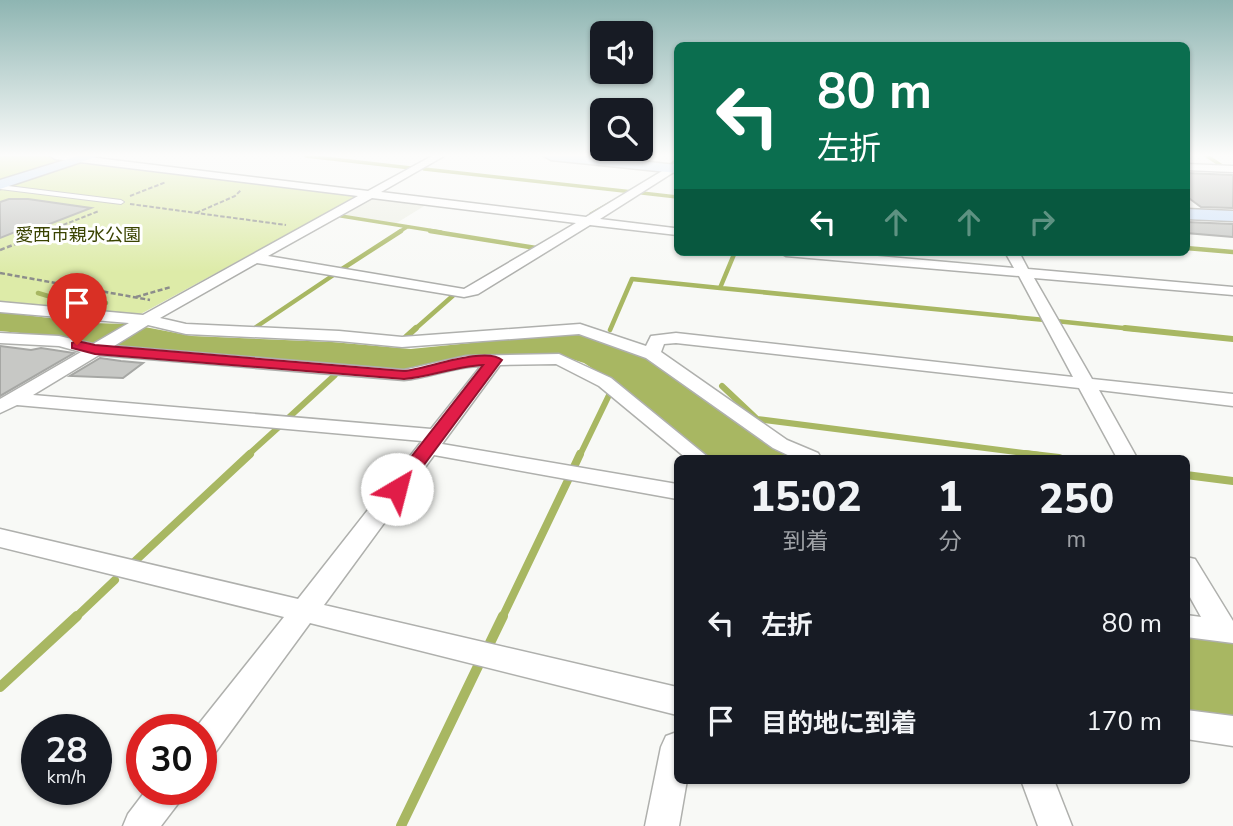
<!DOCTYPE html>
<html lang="ja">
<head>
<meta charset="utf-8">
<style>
	body { margin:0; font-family:"Nunito Sans","Noto Sans JP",sans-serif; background:#242831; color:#f1f3f6; height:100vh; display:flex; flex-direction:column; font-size:26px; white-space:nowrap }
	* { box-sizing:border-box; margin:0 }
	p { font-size:23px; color:#9ea1a6 }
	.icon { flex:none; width:38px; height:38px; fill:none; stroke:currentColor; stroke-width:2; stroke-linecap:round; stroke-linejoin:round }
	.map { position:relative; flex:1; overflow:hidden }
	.side { position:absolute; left:674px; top:455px; width:516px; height:329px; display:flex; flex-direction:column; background:#171b24; border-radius:10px; box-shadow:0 2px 5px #0004 }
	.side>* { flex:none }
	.hud { position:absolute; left:674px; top:42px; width:516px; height:214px; border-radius:10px; box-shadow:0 2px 5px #0004; background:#0b6e4f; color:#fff; overflow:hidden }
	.fabs { position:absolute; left:590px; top:21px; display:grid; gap:14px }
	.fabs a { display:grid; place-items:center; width:63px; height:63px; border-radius:10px; background:#171b24; box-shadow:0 2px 5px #0004; font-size:35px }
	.speed { position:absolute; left:21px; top:714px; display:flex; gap:14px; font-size:35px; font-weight:700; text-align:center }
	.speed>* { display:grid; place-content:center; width:91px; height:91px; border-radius:50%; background:#171b24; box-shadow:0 2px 5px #0004; line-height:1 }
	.speed small { font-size:18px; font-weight:400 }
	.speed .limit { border:10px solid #d22; background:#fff; color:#111 }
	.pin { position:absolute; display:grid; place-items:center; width:60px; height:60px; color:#fff; margin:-72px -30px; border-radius:50% 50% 50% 0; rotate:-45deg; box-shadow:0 0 7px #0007 }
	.pin .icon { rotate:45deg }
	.me { position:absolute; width:77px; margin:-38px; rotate:37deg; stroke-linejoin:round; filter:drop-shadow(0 0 5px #0008) }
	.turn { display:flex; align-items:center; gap:24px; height:147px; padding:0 28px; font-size:32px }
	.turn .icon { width:91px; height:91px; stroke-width:2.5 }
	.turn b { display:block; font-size:49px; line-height:60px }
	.lanes { display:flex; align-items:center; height:66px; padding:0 28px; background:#0003; justify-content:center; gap:35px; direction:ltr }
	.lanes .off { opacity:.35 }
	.eta { display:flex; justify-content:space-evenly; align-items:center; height:119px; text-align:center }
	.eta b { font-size:42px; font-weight:800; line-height:49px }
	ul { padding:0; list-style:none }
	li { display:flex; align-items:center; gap:21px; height:98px; padding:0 28px }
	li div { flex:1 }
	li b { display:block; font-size:26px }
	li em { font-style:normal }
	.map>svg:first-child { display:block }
	.built { fill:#edefe5 }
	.green { fill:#ddeba8 }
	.water { fill:#a8b762 }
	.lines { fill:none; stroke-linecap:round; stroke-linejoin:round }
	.stream-far4 { stroke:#a8b762; stroke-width:3.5 }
	.stream-far3 { stroke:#a8b762; stroke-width:4.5 }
	.stream-far2 { stroke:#a8b762; stroke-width:6 }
	.stream-far1 { stroke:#a8b762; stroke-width:8 }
	.stream { stroke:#a8b762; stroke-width:10 }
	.building { fill:#c7c8c5; stroke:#a6a7a4; stroke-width:2 }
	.lane-casing { stroke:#afb0ad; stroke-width:2 }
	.street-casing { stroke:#afb0ad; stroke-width:3 }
	.secondary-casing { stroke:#afb0ad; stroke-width:3 }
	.path-far1 { stroke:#8c8d8b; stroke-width:2; stroke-dasharray:4.5 2; stroke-linecap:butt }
	.path { stroke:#8c8d8b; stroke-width:2.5; stroke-dasharray:5 2.5; stroke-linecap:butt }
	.lane { fill:#fff; fill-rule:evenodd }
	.street { fill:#fff; fill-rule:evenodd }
	.secondary { fill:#d2e4fa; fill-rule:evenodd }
	.route { fill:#e11d48; stroke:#92132f; stroke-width:2 }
	.labels { text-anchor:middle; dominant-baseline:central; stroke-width:6; stroke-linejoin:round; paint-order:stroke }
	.far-park-label { font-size:18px; fill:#3a4300; stroke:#fffffe }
</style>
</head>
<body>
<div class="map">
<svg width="1233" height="826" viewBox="0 0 1233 826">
	<rect width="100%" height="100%" fill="#f8f9f6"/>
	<!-- built -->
	<path class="built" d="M 374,197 L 429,203 L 395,224 L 341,216 Z"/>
	<!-- green -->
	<path class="green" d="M 0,156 L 45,156 L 358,196 L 137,316 L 0,303 Z"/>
	<!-- water -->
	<path class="water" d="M 0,312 L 91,323 L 129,324 L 192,336 L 332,342 L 411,349 L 570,333 C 639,339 720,407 775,450 L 796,458 L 710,458 L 615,383 L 584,363 L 556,354 L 504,356 L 401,372 L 111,348 L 61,337 L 0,331 Z
		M 1186,637 L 1233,643 L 1233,720 L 1187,714 Z"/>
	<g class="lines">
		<!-- stream-far4 -->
		<path class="stream-far4" d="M 306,156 L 411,168
			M 1207,156 L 1225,168
			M 671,165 L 677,159
			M 424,169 L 633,192
			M 642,193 L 677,197
			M 591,214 L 612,202
			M 341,216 L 441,232
			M 399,232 L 407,227"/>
		<!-- stream-far3 -->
		<path class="stream-far3" d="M 430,231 L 536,248
			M 1186,248 L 1233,252
			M 342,269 L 401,231
			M 720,288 L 1045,320
			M 38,293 L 58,299 L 106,303
			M 1056,321 L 1142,330
			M 256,327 L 335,274
			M 414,330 L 456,293
			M 610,330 L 632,279 L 720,288 L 735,252"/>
		<!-- stream-far2 -->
		<path class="stream-far2" d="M 1125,328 L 1233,339
			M 406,337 L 416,328
			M 722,386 L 757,419 L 1039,455
			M 286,420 L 335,375
			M 248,455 L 280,426
			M 580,455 L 611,391"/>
		<!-- stream-far1 -->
		<path class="stream-far1" d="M 1025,454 L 1059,458
			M 573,469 L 580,454
			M 1186,475 L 1233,481
			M 133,563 L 250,454
			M 75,618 L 115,580
			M 502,618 L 570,476"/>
		<!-- stream -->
		<path class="stream" d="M 487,649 L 503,616
			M 0,687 L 77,616
			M 401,826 L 480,662"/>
	</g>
	<!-- building -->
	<path class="building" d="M 1186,173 L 1233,175 L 1233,208 L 1201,207 L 1186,196 Z
		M 9,199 L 28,199 L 91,208 L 29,232 L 20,230 L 0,238 L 0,202 Z
		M 1186,222 L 1233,224 L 1233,237 L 1186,233 Z
		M 0,346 L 31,350 L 41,348 L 74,353 L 0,396 Z
		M 100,358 L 121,361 L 143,363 L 123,378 L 70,376 Z"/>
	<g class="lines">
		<!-- lane casing -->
		<g class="lane-casing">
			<path id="lane" d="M 0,185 L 121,200 L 124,202 L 121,204 L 0,189 Z"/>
		</g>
		<!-- street casing -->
		<g class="street-casing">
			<path id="street" d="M 50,156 L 80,156 L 368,191 L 432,156 L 444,156 L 381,192 L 586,217 L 677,162 L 677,170 L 600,219 L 674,228 L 677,229 L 677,235 L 590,225 L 478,294 L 464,297 L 257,263 L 160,318 L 186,324 L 339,331 L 402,337 L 580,324 L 646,346 L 651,336 L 676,333 L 1073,377 L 1019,276 L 786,256 L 779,252 L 832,252 L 1014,268 L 1005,252 L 1019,252 L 1028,269 L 1233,287 L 1233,295 L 1034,278 L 1092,379 L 1233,394 L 1233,406 L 1099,390 L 1137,458 L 1117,458 L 1079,388 L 676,343 L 664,344 L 661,352 L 787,440 L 818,453 L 821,458 L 794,458 L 773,448 L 646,358 L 579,334 L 402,347 L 339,341 L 186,334 L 148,325 L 114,346 L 404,370 L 466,356 L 559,354 L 611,378 L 709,458 L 686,458 L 599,386 L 556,364 L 500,365 L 442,444 L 677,484 L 677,499 L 434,455 L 324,605 L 677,687 L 677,715 L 310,623 L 212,757 L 201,761 L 201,730 L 194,730 L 284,617 L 0,547 L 0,529 L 298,599 L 422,441 L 17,405 L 0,413 L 0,399 L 81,352 L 59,346 L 0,343 L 0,333 L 59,336 L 93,344 L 129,323 L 0,312 L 0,302 L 143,315 L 358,196 L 55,159 ZM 372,198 L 576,223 L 464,289 L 268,256 ZM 99,355 L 404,380 C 430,378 455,366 481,366 L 431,429 L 33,395 Z
				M 1186,164 L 1233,166 L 1233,172 L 1186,170 Z
				M 1186,557 L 1195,559 L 1233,621 L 1233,643 L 1186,637 L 1186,615 L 1201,617 L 1186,590 Z
				M 1186,710 L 1233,716 L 1233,746 L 1186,739 Z
				M 677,732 L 677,780 L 687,780 L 679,826 L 645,826 L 661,747 L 666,736 Z
				M 1021,780 L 1054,780 L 1072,826 L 1038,826 Z
				M 147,789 L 185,789 L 180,801 L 161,826 L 123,826 L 128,814 Z"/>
		</g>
		<!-- secondary casing -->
		<g class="secondary-casing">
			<path id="secondary" d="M 78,156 L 99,156 L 0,189 L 0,180 Z
				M 544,156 L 591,156 L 677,165 L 677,173 L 551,160 Z
				M 1186,209 L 1233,211 L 1233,221 L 1186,219 Z"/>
		</g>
		<!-- path-far1 -->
		<path class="path-far1" d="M 130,196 L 166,182
			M 130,204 L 286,225
			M 196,213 L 235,196 L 241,190
			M 45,232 L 99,211"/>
		<!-- path -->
		<path class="path" d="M 0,250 L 49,231
			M 0,273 L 150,300
			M 136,297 L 171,287"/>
		<!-- lane -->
		<use href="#lane" class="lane"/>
		<!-- street -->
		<use href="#street" class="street"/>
		<!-- secondary -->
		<use href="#secondary" class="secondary"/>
	</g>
	<!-- sky -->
	<linearGradient id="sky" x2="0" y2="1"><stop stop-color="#8eb5b2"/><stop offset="0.57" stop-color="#fcfcfb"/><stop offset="1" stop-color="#fcfcfb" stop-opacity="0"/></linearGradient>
	<rect width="1233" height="272" fill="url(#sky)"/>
	<!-- route -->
	<path class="route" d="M 77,341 L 95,345 L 404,371 C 426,369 486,346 502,360 L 403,493 L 390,493 L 387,489 L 390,484 L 483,365 C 456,366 431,377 404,379 L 95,354 L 72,348 L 72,343 Z"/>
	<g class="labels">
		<!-- far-park labels -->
		<g class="far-park-label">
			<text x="78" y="235">愛西市親水公園</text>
		</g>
	</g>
</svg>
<div class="fabs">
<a><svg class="icon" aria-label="sound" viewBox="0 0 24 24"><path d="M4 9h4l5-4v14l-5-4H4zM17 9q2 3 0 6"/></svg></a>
<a><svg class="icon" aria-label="search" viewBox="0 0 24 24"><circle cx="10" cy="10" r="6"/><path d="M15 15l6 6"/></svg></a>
</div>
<div class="speed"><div>28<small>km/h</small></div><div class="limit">30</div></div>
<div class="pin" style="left:77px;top:345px;background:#d93025"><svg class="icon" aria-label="arrive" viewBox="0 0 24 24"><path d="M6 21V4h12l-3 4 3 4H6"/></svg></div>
<svg class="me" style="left:397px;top:489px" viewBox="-20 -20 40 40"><circle r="19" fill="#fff"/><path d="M0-13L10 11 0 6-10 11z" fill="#e11d48"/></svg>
<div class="hud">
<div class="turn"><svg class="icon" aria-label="left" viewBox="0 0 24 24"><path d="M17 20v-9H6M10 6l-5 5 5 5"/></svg><div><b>80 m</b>左折</div></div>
<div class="lanes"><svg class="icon" aria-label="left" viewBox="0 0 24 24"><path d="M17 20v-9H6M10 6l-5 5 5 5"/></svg><svg class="icon off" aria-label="ahead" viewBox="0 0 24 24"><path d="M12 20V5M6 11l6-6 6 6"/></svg><svg class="icon off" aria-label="ahead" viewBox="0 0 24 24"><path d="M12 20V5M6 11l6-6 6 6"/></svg><svg class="icon off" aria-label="right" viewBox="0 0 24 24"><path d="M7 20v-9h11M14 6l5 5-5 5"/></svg></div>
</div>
<section class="side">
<div class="eta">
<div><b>15:02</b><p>到着</p></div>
<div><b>1</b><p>分</p></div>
<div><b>250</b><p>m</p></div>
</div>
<ul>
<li><svg class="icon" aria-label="left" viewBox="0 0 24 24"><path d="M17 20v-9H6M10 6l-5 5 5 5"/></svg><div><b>左折</b></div><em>80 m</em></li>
<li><svg class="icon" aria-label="arrive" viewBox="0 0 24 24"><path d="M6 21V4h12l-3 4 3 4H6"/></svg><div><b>目的地に到着</b></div><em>170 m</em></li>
</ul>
</section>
</div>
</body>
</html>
